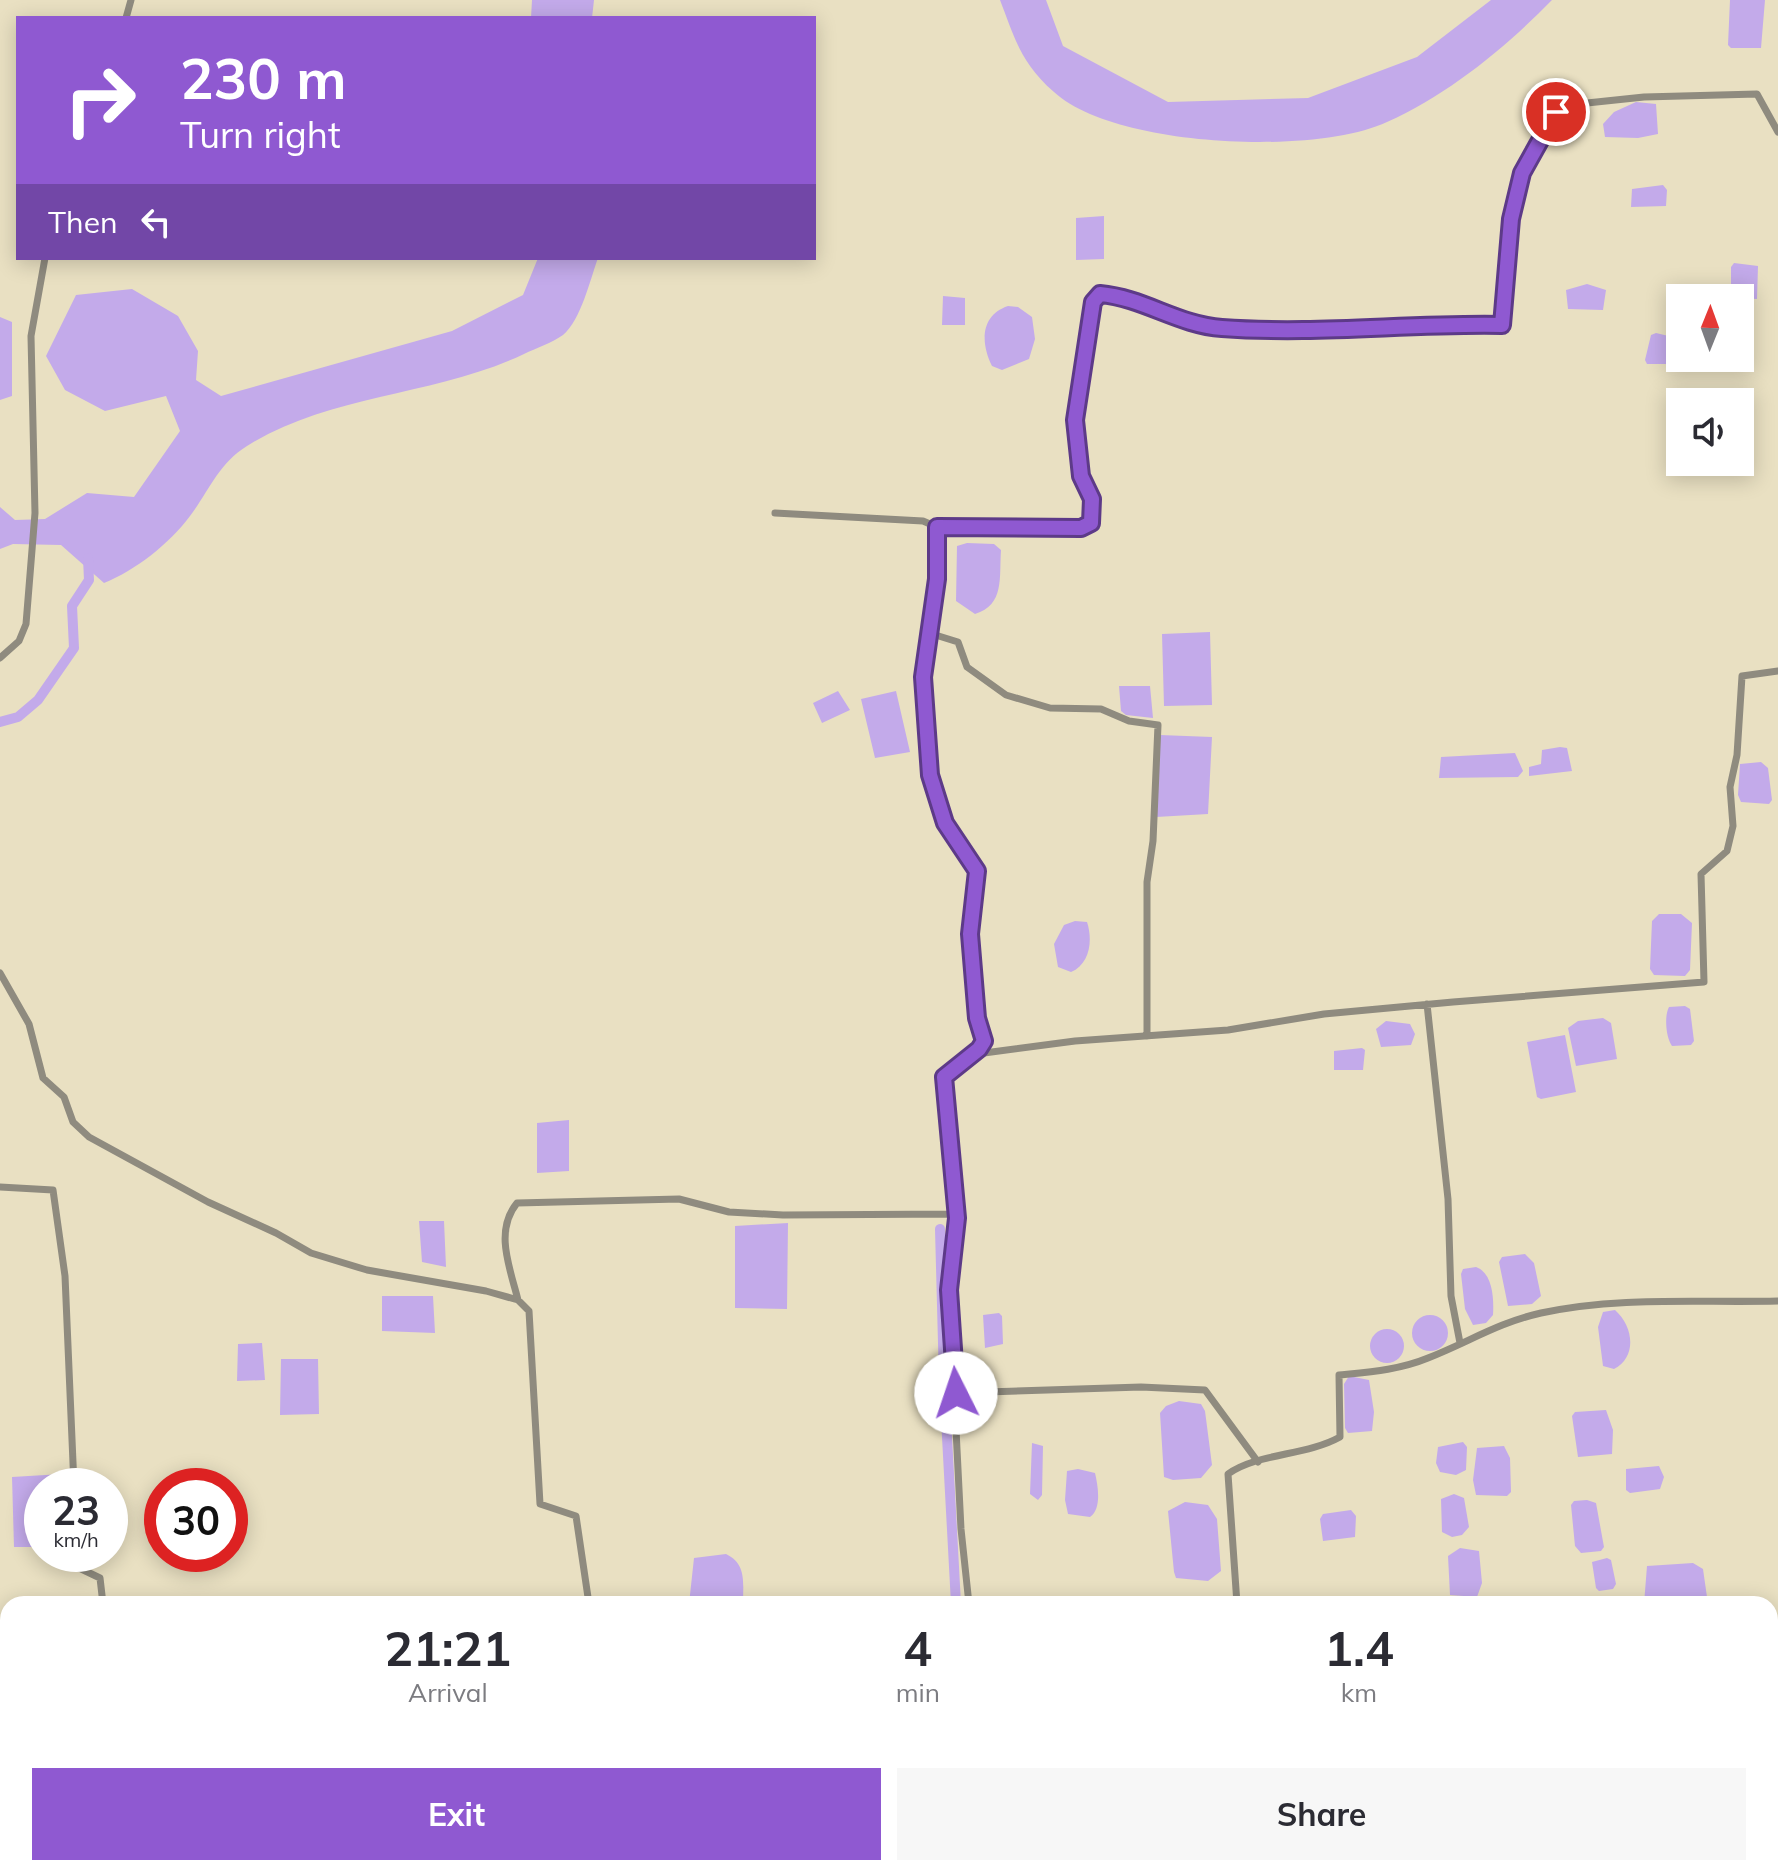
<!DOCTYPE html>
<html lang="en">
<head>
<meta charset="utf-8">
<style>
	body { margin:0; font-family:Mulish,sans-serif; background:#f7f7f7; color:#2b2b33; height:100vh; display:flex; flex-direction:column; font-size:30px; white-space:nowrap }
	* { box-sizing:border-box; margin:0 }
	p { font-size:26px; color:#7c7c81 }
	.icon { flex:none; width:44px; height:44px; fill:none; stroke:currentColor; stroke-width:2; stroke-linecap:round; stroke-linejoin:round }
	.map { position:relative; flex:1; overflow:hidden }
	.drawer { position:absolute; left:0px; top:1596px; width:1778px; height:280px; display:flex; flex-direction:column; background:#fff; border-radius:24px 24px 0 0; box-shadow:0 4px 20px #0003 }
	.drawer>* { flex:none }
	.hud { position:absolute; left:16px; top:16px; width:800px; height:244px; border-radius:0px; box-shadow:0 4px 20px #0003; background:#8f59d1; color:#fff; overflow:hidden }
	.needle { width:52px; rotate:1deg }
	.buttons { position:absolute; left:1666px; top:284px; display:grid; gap:16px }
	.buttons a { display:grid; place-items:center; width:88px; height:88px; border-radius:0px; background:#fff; box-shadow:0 4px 20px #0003; font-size:40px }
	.speed { position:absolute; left:24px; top:1468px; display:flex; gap:16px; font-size:40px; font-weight:700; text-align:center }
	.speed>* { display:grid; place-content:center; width:104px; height:104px; border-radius:50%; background:#fff; box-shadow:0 4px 20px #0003; line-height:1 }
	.speed small { font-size:20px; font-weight:400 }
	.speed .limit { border:12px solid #d22; background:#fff; color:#111 }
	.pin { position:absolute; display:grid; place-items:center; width:68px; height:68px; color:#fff; margin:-34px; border:4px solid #fff; border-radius:50%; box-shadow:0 2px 8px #0007 }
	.me { position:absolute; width:88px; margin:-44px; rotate:356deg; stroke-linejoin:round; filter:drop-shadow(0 0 6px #0008) }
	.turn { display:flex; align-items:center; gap:28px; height:168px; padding:0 32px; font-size:36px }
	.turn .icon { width:104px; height:104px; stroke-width:2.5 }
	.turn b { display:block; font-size:56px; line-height:68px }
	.then { display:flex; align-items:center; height:76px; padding:0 32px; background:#0003; gap:16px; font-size:30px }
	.eta { display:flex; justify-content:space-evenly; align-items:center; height:136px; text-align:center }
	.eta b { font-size:48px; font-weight:700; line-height:56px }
	.button { display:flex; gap:16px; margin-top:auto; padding:16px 32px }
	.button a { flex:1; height:92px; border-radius:0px; background:#8f59d1; color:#fff; font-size:32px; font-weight:700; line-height:92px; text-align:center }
	.button a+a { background:#f7f7f7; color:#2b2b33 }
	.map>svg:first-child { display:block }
	.water { fill:#c3aaea }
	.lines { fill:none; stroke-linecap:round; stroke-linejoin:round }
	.canal { stroke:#c3aaea; stroke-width:10 }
	.minor { stroke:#8f8b7f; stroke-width:7 }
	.route-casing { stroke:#5d3a88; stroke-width:20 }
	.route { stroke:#8f59d1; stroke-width:14 }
</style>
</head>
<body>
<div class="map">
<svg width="1778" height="1876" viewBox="0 0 1778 1876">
	<rect width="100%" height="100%" fill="#e9e0c2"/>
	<!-- water -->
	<path class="water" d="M 532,0 L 594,0 L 592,18 L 531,18 Z
		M 1000,0 L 1046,0 L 1063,46 L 1168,102 L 1308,98 L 1417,57 L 1491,0 L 1552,0 C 1505,48 1449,94 1387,122 C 1315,156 1113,147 1054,92 C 1021,63 1015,39 1000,0 Z
		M 1730,0 L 1765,0 L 1761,48 L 1731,48 L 1728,45 Z
		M 1636,102 L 1656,104 L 1658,134 L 1638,138 L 1605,137 L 1603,124 L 1614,112 Z
		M 1663,185 L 1667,190 L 1666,206 L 1631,207 L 1632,189 Z
		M 1104,216 L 1104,259 L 1076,260 L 1076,218 Z
		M 538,258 L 598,258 C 590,280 581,320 563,335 C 552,343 536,348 524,354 C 436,396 330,394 247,446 C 218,464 209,491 190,516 C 169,544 136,570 104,583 L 61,545 L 13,544 L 0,549 L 0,507 L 15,520 L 45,519 L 87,493 L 134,497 L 180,431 L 166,396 L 105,411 L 65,390 L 46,356 L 76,295 L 132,289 L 178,316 L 198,351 L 196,380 L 221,396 L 452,331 L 523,295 Z
		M 1734,263 L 1758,266 L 1757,299 L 1731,298 L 1731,267 Z
		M 1587,284 L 1606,290 L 1603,310 L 1568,309 L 1566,290 Z
		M 943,296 L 965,298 L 965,325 L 942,325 Z
		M 1008,306 L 1018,307 L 1032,317 L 1035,339 L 1029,359 L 1002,370 L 992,366 C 980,342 981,315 1008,306 Z
		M 0,317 L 12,322 L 12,396 L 0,400 Z
		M 1656,333 L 1677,338 L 1671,364 L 1647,364 L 1645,360 L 1651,335 Z
		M 967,543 L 994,544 L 1001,550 C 999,577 1005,605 975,614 L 956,601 L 957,546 Z
		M 1210,632 L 1212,705 L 1164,706 L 1162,634 Z
		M 1119,686 L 1150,686 L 1153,718 L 1126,715 L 1121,711 Z
		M 838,691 L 850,710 L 822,723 L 813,703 Z
		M 896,691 L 910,752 L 875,758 L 861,699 Z
		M 1160,735 L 1212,737 L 1208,814 L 1156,817 Z
		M 1560,747 L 1567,748 L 1572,771 L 1529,776 L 1529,767 L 1541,764 L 1542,750 Z
		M 1515,753 L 1523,771 L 1518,777 L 1439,778 L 1441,757 Z
		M 1761,762 L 1768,768 L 1772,800 L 1769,804 L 1741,802 L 1738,795 L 1740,764 Z
		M 1659,914 L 1681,914 L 1692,923 L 1690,970 L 1685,976 L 1654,975 L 1650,969 L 1652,921 Z
		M 1075,921 L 1087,922 C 1093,940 1090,964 1071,972 L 1058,967 L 1054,944 L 1064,925 Z
		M 1685,1006 L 1690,1009 L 1694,1041 L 1691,1045 L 1672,1046 C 1666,1038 1664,1016 1669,1007 Z
		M 1603,1018 L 1611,1023 L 1617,1059 L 1576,1066 L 1568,1028 L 1578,1021 Z
		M 1386,1021 L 1410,1024 L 1415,1034 L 1411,1045 L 1381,1047 L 1376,1029 Z
		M 1565,1035 L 1576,1092 L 1541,1099 L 1537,1097 L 1527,1042 Z
		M 1362,1048 L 1365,1050 L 1363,1070 L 1334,1070 L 1334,1051 Z
		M 569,1120 L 569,1171 L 537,1173 L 537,1123 Z
		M 419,1221 L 444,1221 L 446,1267 L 422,1262 Z
		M 788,1223 L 787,1309 L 735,1308 L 735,1226 Z
		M 1525,1254 L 1534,1263 L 1541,1296 L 1532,1304 L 1508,1306 L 1499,1262 L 1502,1257 Z
		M 1476,1267 C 1493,1273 1494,1299 1493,1315 L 1486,1323 L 1473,1325 L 1465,1309 L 1461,1274 L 1463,1269 Z
		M 382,1296 L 433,1296 L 435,1333 L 382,1331 Z
		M 1615,1310 C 1634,1327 1637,1357 1614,1369 L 1603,1366 L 1598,1327 L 1603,1312 Z
		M 999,1313 L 1002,1316 L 1003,1344 L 985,1348 L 983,1315 Z
		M1412 1333a18 18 0 1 1 36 0a18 18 0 1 1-36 0Z
		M1370 1346a17 17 0 1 1 34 0a17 17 0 1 1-34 0Z
		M 262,1343 L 265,1380 L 237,1381 L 238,1344 Z
		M 281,1359 L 318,1359 L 319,1414 L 280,1415 Z
		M 1349,1376 L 1369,1380 L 1374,1412 L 1372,1431 L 1348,1433 L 1345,1428 L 1344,1384 Z
		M 1179,1401 L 1201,1404 L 1205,1411 L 1212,1465 L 1201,1478 L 1173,1480 L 1164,1477 L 1160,1413 L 1166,1406 Z
		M 1606,1410 L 1613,1430 L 1612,1454 L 1578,1457 L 1572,1416 L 1575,1412 Z
		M 1463,1442 L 1467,1447 L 1466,1470 L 1456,1475 L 1440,1472 L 1436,1463 L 1438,1447 Z
		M 1032,1443 L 1043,1446 L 1042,1495 L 1038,1500 L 1030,1494 Z
		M 1504,1446 L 1510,1458 L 1511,1492 L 1507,1496 L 1476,1495 L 1473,1480 L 1477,1448 Z
		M 1659,1466 L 1664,1477 L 1660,1489 L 1630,1493 L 1626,1490 L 1626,1469 Z
		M 1078,1469 L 1095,1473 C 1098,1486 1102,1509 1090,1517 L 1068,1514 L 1065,1500 L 1067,1471 Z
		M 62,1474 L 62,1486 L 42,1486 L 42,1547 L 14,1547 L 12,1477 Z
		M 1454,1494 L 1464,1498 L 1469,1527 L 1462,1535 L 1452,1537 L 1442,1532 L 1441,1499 Z
		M 1587,1500 L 1596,1503 L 1604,1547 L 1601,1551 L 1581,1553 L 1575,1546 L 1571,1505 L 1574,1501 Z
		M 1185,1502 L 1208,1505 L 1217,1519 L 1221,1571 L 1208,1581 L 1176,1578 L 1174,1572 L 1168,1511 Z
		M 1351,1510 L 1356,1516 L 1355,1537 L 1323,1541 L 1320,1519 L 1323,1514 Z
		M 1460,1548 L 1479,1551 L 1482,1583 L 1477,1597 L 1450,1595 L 1448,1556 Z
		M 726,1554 C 747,1564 743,1583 743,1604 L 689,1604 L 694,1558 Z
		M 1607,1558 L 1611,1560 L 1616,1584 L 1613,1589 L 1599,1591 L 1596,1588 L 1592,1562 Z
		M 1693,1563 L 1703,1569 L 1708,1604 L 1644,1604 L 1647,1566 Z"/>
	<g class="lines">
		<!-- canal -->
		<path class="canal" d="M 0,722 L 18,717 L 38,700 L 74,648 L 72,606 L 89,580 L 88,558
			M 940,1229 L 944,1381 L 956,1604
			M 963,1868 L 964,1876"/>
		<!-- minor -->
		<path class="minor" d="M 126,18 L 131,0
			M 775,513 L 923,521 L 937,527 L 1081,528 L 1091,523 L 1092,499 L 1081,476 L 1075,420 L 1093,302 L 1100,294 C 1144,298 1178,325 1222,328 C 1316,335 1409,323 1502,325 L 1511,219 L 1522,173 L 1556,112 L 1568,105 L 1644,97 L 1757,94 L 1778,132
			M 937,527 L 937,579 L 923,677 L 930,775 L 945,823 L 977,871 L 970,934 L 977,1018 L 984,1041 L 974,1052
			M 929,633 L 958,642 L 967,667 L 1006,695 L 1050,708 L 1101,709 L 1129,721 L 1158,725 L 1153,841 L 1147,882 L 1147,1036
			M 0,658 L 19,641 L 26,624 L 35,513 L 31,336 L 45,258
			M 0,973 L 29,1024 L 43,1078 L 64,1097 L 73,1122 L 89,1137 L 208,1202 L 276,1233 L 311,1253 L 367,1270 L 486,1291 L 518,1300 L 529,1311 L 540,1504 L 576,1516 L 589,1604
			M 1427,1004 L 1448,1199 L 1451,1296 L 1460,1343
			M 0,1187 L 53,1190 L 65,1276 L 74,1486
			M 518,1300 C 510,1268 494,1231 517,1203 L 679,1199 L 729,1212 L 783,1215 L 956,1214
			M 956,1393 L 1141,1387 L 1205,1390 L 1258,1462
			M 71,1554 L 75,1566 L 100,1578 L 103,1604
			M 969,1604 L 961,1529 L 949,1290 L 957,1218 L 944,1077 L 969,1055 L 1075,1041 L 1228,1030 L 1324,1014 L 1453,1002 L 1704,982 L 1701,874 L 1727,851 L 1733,826 L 1730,787 L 1737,755 L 1742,676 L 1778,671
			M 1237,1604 L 1228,1474 C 1257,1453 1306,1456 1340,1437 L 1339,1375 C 1369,1372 1399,1370 1428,1358 C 1469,1342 1497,1323 1541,1313 C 1618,1296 1699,1303 1778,1301
			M 1770,1702 L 1778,1703
			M 979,1868 L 980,1876
			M 105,1876 L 106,1868
			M 393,1876 L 393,1868"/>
	</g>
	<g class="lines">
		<!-- route casing -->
		<g class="route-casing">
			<path id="route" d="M 956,1393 L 949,1290 L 957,1218 L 944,1077 L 979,1049 L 984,1041 L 977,1018 L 970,934 L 977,871 L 945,823 L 930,775 L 923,677 L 937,579 L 937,527 L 1081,528 L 1091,523 L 1092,499 L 1081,476 L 1075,420 L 1093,302 L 1100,294 C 1144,298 1178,325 1222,328 C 1316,335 1409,323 1502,325 L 1511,219 L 1522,173 L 1556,112"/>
		</g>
		<!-- route -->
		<use href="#route" class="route"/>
	</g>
</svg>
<div class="buttons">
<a><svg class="needle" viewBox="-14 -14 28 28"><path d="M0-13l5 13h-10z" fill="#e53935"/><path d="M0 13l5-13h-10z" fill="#7c7c81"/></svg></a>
<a><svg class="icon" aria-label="sound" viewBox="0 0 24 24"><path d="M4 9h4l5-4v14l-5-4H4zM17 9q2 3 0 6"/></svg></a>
</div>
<div class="speed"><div>23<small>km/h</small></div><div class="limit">30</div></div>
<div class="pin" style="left:1556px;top:112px;background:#d93025"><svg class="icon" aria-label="arrive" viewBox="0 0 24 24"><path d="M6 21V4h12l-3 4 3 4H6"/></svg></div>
<svg class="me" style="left:956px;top:1393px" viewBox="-20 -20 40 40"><circle r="19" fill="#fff"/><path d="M0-13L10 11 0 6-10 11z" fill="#8f59d1"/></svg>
<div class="hud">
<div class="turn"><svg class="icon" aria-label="right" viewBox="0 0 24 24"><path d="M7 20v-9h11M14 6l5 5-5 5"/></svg><div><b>230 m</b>Turn right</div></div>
<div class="then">Then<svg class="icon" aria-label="left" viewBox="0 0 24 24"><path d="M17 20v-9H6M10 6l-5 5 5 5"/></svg></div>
</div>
<section class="drawer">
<div class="eta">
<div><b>21:21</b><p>Arrival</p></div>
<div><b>4</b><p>min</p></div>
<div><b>1.4</b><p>km</p></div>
</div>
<div class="button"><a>Exit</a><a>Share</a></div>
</section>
</div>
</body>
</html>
